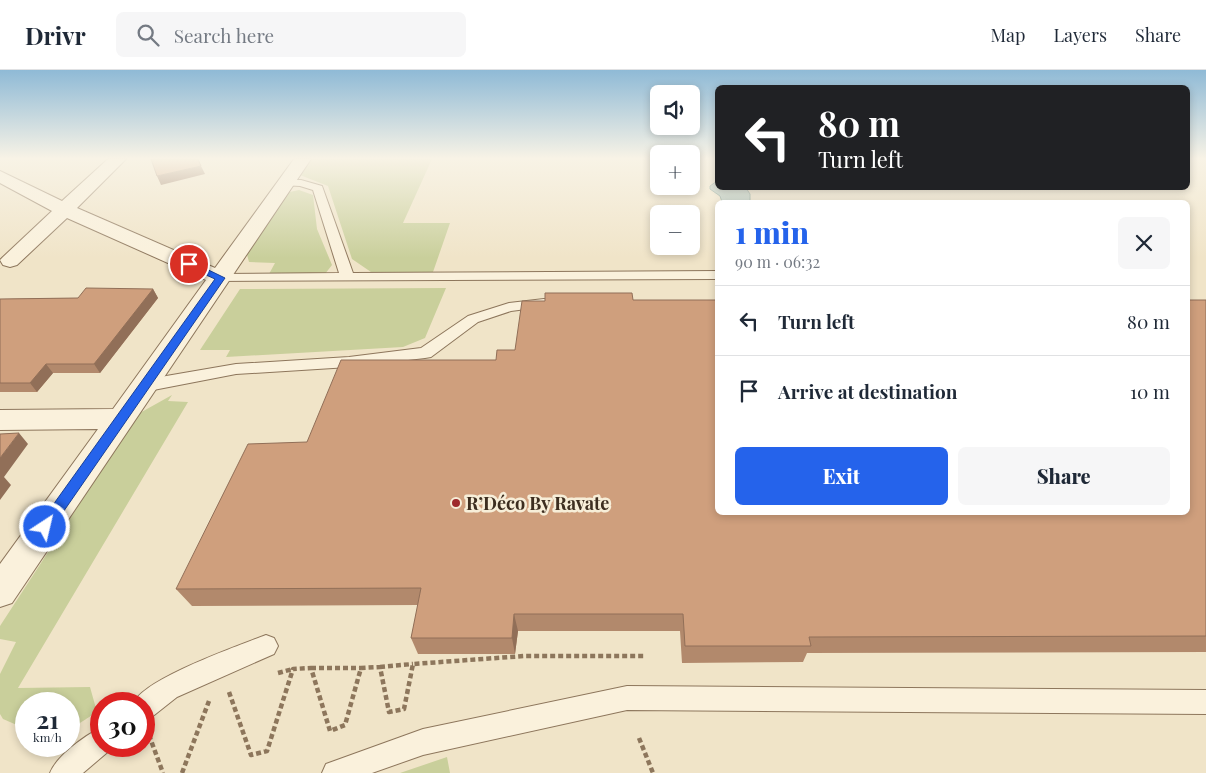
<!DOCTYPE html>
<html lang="en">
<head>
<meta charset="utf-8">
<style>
	body { margin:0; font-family:"Playfair Display",serif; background:#f6f6f7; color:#1f2937; height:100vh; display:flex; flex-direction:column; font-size:19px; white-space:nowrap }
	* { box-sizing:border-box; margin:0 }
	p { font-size:16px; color:#747a83 }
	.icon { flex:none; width:28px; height:28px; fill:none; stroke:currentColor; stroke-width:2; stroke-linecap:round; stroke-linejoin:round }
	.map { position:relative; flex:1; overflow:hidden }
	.drawer { position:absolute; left:715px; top:130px; width:475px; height:315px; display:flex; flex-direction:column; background:#fff; border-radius:8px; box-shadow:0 2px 8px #0003 }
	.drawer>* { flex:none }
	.top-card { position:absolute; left:715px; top:15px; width:475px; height:105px; border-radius:8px; box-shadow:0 2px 8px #0003; background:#202124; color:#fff; overflow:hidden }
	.fabs { position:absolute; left:650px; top:15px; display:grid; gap:10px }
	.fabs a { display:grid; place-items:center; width:50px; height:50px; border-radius:8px; background:#fff; box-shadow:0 2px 8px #0003; font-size:25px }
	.speed { position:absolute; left:15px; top:622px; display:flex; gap:10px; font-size:25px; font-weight:700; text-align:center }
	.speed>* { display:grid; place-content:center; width:65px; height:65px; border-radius:50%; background:#fff; box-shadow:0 2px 8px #0003; line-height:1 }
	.speed small { font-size:12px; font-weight:400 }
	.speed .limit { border:8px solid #d22; background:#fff; color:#111 }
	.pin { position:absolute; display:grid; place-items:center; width:42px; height:42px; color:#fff; margin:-21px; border:2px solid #fff; border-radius:50%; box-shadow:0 1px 5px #0007 }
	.me { position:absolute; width:55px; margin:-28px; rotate:35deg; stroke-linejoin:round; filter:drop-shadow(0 0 4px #0008) }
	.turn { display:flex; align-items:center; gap:18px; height:105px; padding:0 20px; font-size:22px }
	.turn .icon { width:65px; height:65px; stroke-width:2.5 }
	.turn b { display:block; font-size:35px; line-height:42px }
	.round { display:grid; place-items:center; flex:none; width:52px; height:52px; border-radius:8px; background:#f6f6f7 }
	.summary { display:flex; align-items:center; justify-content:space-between; height:85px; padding:0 20px }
	h1 { font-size:30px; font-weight:800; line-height:38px; color:#2563eb }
	.action { display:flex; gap:10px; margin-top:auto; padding:10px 20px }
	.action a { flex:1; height:58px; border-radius:8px; background:#2563eb; color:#fff; font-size:20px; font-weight:800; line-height:58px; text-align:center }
	.action a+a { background:#f6f6f7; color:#1f2937 }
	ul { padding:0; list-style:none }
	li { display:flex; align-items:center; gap:15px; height:70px; padding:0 20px; border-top:1px solid #e0e1e3 }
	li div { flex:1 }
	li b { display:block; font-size:19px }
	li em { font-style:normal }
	header { display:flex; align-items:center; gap:30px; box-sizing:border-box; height:70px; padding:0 25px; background:#fff; border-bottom:1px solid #e0e1e3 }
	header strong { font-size:24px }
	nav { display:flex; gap:28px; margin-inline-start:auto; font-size:18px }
	.search { width:350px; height:45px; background:#f6f6f7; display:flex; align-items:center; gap:12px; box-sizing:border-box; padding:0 18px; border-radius:8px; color:#747a83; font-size:19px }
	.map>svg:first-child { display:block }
	.green { fill:#c9cf9b }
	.water { fill:#a9c4bc; stroke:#6f938a }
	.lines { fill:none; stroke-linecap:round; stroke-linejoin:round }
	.service-casing { stroke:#8d765c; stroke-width:2 }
	.minor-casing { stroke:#8d765c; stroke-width:2 }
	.path { stroke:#8d765c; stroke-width:4.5; stroke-dasharray:5 3; stroke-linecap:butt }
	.service { fill:#faf1dc; fill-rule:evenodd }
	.minor { fill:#faf1dc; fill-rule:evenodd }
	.wall { fill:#b2896c }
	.shaded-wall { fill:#916f58 }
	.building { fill:#cf9f7d; stroke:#916f58 }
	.route { fill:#2563eb; stroke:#184099 }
	.poi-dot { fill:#9e2a2b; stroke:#f7eed8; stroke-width:2 }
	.labels { text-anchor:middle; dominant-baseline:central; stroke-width:5; stroke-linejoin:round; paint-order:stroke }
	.poi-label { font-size:18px; font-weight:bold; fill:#3d2e20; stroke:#f7eed8; text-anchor:start }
</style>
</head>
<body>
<header>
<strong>Drivr</strong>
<div class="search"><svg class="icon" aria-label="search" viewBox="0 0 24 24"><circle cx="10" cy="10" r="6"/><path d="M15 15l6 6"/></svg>Search here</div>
<nav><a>Map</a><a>Layers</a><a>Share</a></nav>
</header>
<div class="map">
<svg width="1206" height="703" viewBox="0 0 1206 703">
	<rect width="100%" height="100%" fill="#f0e4c8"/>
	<!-- green -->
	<path class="green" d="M 311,89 L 432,89 L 403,153 L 450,153 L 433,202 L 371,202 L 352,189 L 328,116 L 300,105 Z
		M 299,120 L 313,125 L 317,159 L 332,195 L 325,204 L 269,204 L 275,193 L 249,192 L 246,181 L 285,123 Z
		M 446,218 L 425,268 L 403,277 L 226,287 L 230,280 L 200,280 L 240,219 Z
		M 172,325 L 168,331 L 188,332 L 18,618 L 90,617 L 97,642 L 69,660 L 69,634 L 26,634 L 26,659 L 3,649 L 0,644 L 0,604 L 16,572 L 0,569 L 0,556 L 138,344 Z
		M 447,687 L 450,703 L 400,703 Z"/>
	<!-- water -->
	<path class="water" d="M 717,111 L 718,118 L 746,118 L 750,124 L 750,131 L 722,132 L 720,126 L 710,119 L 710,116 Z"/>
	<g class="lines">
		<!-- service casing -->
		<g class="service-casing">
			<path id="service" d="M 286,110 L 301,110 L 322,116 L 353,203 L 718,201 L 718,209 L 215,211 L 213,208 L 215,205 L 220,204 L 339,203 L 313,120 L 300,116 L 282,115 L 280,113 L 282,111 Z
				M 544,229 L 549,230 L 551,233 L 549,236 L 511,241 L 478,252 L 431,287 L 425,288 L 349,297 L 236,304 L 143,322 L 137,320 L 135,316 L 137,312 L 143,310 L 236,294 L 349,287 L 421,278 L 468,246 L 509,233 Z
				M 266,565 L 274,568 L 278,576 L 274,584 L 177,627 L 153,646 L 144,649 L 144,634 L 133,634 C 143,609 238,576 266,565 Z
				M 627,616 L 1206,620 L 1206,644 L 627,640 L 423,685 L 372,703 L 322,703 L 326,694 L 423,659 Z
				M 101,658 L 101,676 L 112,676 L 110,680 L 83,703 L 50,703 C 56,687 85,665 101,658 Z"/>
		</g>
		<!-- minor casing -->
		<g class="minor-casing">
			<path id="minor" d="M 108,89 L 126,89 L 77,138 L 215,198 L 294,89 L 311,89 L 12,533 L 0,537 L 0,494 L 98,359 L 0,360 L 0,340 L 113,339 L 206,210 L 67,148 L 17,195 L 10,197 L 3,195 L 0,190 L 3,187 L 52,141 L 0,113 L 0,101 L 62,131 Z"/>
		</g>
		<!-- path -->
		<path class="path" d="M 380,597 L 413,594
			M 311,598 L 361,598
			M 278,603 L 293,599
			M 229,622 L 251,685 L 267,681 L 293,599 L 311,598 L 330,661 L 345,655 L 361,598 L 380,597 L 389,642 L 404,639 L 413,594 L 524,586 L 644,586
			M 149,665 L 163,703
			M 639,668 L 653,703
			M 182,703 L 209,631"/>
		<!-- service -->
		<use href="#service" class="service"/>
		<!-- minor -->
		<use href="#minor" class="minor"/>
	</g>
	<!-- wall -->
	<path class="wall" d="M 153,219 L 158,228 L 100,303 L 53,303 L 37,322 L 0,322 L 0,229 L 78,228 Z
		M 633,230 L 1206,230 L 1206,582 L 807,583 L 803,592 L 682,593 L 680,561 L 518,561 L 515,584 L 418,584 L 411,568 L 418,535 L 192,536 L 176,519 L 307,372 L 496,290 L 515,280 Z"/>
	<!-- shaded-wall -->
	<path class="shaded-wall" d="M 201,96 L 205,104 L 161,115 L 157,106 Z
		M 153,219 L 158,228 L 100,303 L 94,294 Z
		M 46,294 L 53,303 L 37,322 L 30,313 Z
		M 19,363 L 28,374 L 4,407 L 11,415 L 0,430 L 0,388 Z
		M 514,544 L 518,561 L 515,584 L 512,568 Z"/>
	<!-- building -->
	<path class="building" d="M 151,89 L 198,89 L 201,96 L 157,106 Z
		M 86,218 L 153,219 L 94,294 L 46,294 L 30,313 L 0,313 L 0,229 L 78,228 Z
		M 545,223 L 632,223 L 633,230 L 718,230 L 718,442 L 1188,442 L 1188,230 L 1206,230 L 1206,566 L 809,567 L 811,576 L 685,576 L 683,544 L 514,544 L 512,568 L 411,568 L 421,518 L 176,519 L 248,374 L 307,372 L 341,290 L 496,290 L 497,280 L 515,280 L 522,231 L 545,231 Z
		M 19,363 L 0,388 L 0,364 Z"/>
	<!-- sky -->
	<linearGradient id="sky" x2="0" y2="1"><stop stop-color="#8fbad6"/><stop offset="0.47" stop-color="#f8f3e6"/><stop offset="1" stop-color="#f8f3e6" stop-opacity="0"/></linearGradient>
	<rect width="1206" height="188" fill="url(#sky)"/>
	<!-- route -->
	<path class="route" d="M 186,192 L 192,192 L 225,208 L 50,461 L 45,462 L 40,461 L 39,457 L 40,453 L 215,209 L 186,196 Z"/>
	<!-- markers -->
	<circle class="poi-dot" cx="456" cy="433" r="5"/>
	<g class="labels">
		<!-- poi labels -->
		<g class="poi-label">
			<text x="466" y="433">R’Déco By Ravate</text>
		</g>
	</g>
</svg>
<div class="fabs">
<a><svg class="icon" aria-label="sound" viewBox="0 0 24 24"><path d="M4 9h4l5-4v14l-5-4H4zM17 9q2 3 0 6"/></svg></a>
<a>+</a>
<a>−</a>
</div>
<div class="speed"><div>21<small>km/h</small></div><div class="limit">30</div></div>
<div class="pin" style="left:189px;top:194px;background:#d93025"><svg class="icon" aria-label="arrive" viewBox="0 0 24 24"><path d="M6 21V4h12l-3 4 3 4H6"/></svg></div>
<svg class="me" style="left:45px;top:457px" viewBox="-20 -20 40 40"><circle r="17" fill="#2563eb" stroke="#fff" stroke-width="3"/><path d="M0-11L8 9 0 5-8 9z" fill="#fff"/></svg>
<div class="top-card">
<div class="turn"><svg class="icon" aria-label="left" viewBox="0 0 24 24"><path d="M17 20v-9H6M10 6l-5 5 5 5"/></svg><div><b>80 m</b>Turn left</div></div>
</div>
<section class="drawer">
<div class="summary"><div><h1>1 min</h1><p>90 m · 06:32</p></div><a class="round"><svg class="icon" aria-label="close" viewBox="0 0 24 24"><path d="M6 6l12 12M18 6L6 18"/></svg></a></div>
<ul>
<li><svg class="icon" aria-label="left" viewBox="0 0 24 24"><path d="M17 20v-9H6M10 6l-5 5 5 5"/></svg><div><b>Turn left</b></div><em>80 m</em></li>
<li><svg class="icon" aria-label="arrive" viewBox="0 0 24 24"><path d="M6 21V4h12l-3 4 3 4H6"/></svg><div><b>Arrive at destination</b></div><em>10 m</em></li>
</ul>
<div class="action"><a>Exit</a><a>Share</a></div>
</section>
</div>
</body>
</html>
